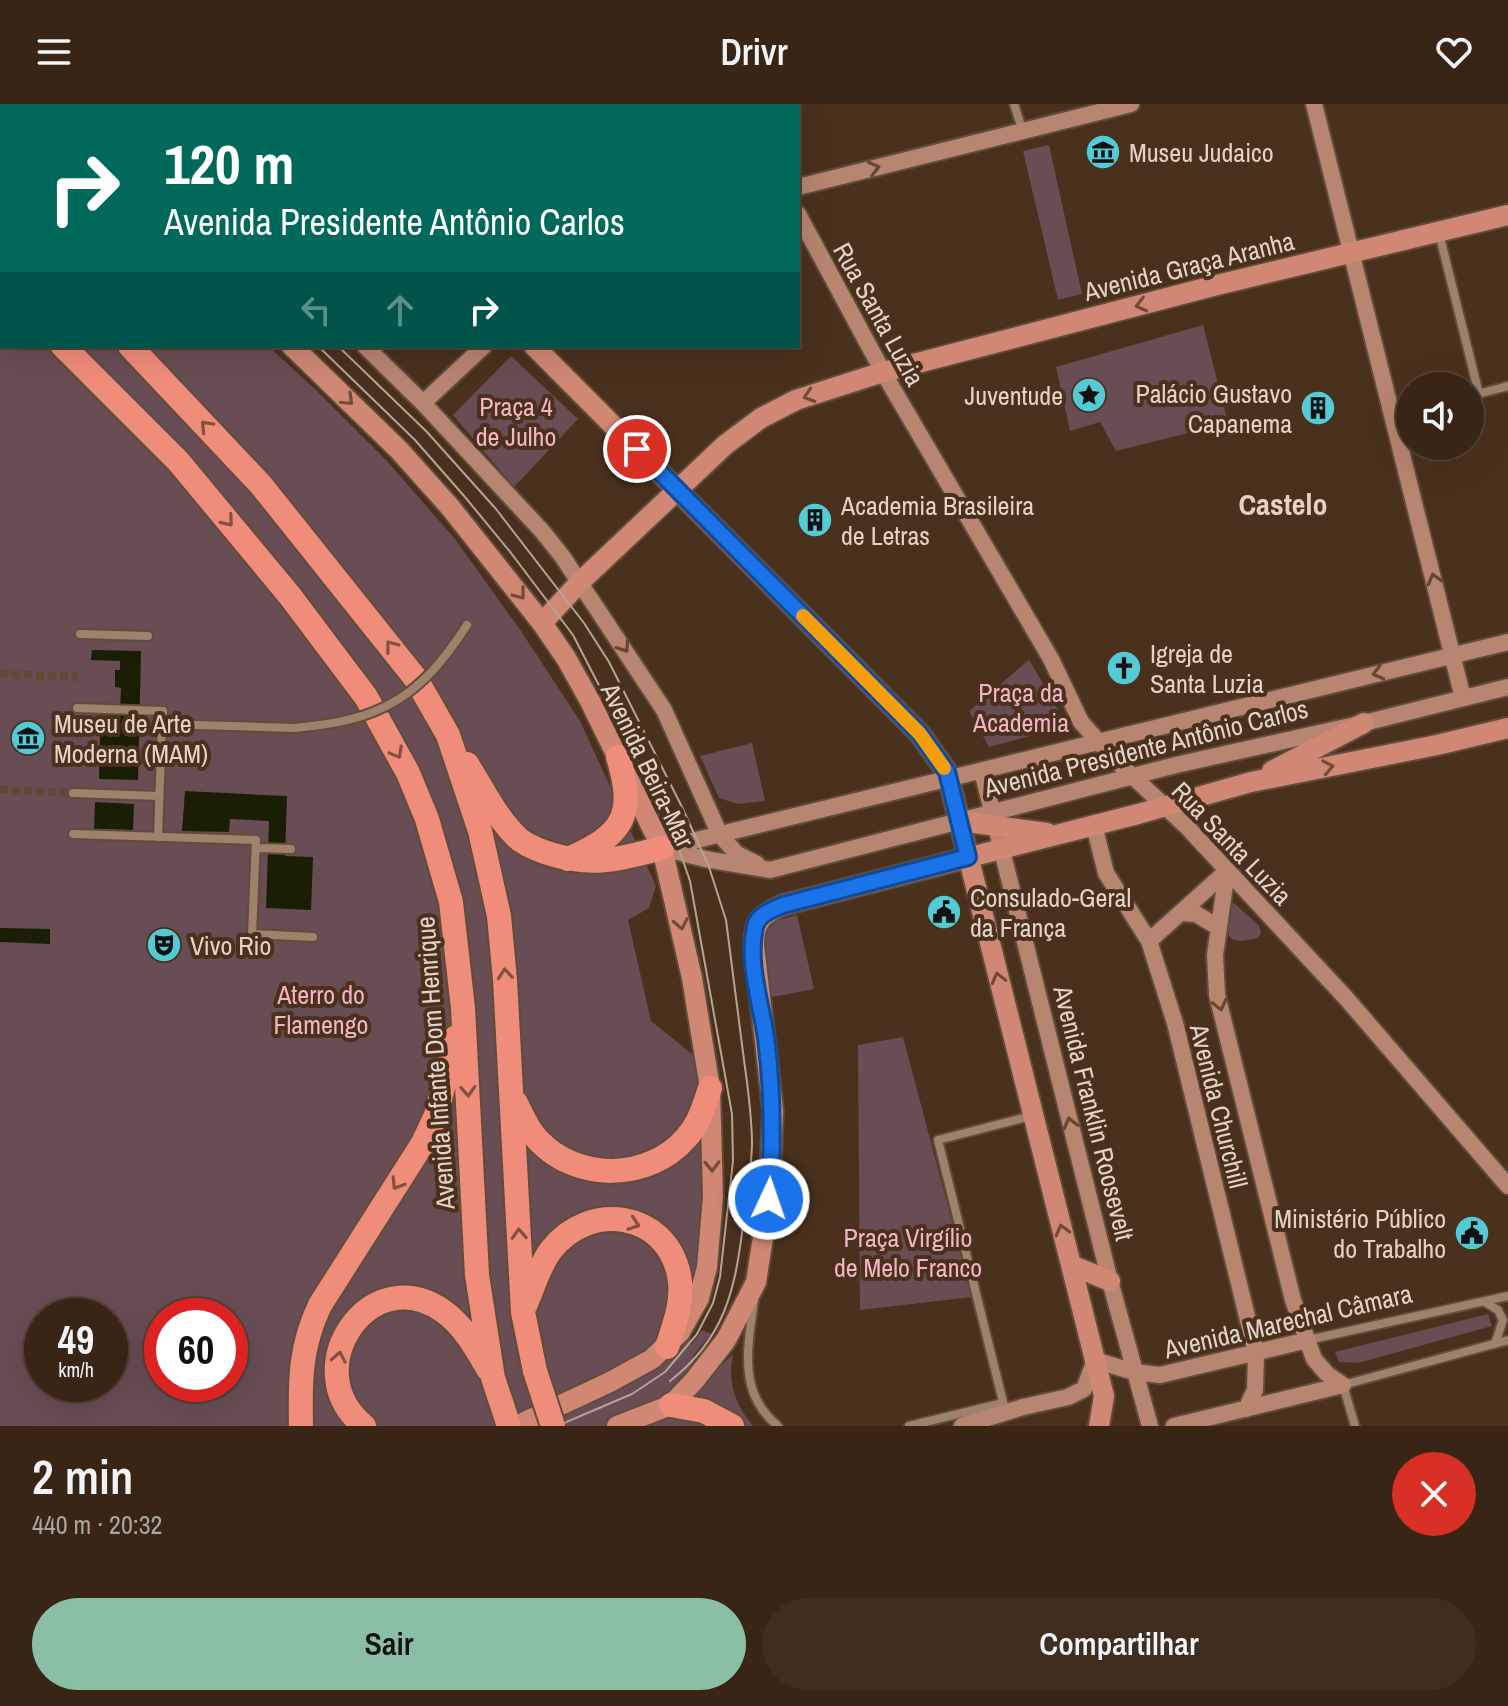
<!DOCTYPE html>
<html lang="pt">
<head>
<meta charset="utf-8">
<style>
	body { margin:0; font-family:"Archivo Narrow",sans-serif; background:#3f2d1f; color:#f1f3f6; height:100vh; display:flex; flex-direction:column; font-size:30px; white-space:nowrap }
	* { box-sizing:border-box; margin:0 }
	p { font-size:26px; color:#aba5a1 }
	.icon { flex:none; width:44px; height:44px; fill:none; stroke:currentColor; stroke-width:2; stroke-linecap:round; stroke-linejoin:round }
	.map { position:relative; height:1322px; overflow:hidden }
	.details { display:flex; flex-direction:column; background:#382516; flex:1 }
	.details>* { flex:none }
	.banner { position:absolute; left:0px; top:0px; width:800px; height:244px; box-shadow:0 8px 32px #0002,0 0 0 2px #524235; background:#00695c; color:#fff; overflow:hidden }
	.buttons { position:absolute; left:1396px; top:268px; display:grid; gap:16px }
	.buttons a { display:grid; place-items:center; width:88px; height:88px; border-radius:50%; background:#382516; box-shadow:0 8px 32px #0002,0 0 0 2px #524235; font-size:40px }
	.speed { position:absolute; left:24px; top:1194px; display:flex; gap:16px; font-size:40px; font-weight:700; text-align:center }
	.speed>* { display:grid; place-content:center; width:104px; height:104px; border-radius:50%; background:#382516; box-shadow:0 8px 32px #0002,0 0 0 2px #524235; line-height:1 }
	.speed small { font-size:20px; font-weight:400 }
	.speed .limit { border:12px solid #d22; background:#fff; color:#111 }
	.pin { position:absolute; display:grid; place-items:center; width:68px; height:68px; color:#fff; margin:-34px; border:4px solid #fff; border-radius:50%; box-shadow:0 2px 8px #0007 }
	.me { position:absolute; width:88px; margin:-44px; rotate:3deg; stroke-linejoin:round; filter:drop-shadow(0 0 6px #0008) }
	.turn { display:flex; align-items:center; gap:28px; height:168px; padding:0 32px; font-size:36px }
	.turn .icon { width:104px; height:104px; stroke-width:2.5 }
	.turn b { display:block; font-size:56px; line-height:68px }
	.lanes { display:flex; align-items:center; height:76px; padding:0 32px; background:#0003; justify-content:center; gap:40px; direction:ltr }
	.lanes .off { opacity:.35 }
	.round { display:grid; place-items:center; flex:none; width:84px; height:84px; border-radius:42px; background:#3f2d1f }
	.summary { display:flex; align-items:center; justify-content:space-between; height:136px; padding:0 32px }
	h1 { font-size:48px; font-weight:600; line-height:60px }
	.primary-button { display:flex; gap:16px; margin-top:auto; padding:16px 32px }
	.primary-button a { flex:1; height:92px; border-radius:48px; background:#8abfa5; color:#111; font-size:32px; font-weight:600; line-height:92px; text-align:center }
	.primary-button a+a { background:#3f2d1f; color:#f1f3f6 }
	header { display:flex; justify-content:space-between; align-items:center; height:104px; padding:0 32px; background:#382516; font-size:36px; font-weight:600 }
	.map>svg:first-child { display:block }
	.green { fill:#694d55; fill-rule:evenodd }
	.water { fill:#1a1e04 }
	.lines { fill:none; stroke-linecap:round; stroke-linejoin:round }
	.street-tunnel { stroke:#614936; stroke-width:8; stroke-dasharray:8 4; stroke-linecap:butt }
	.street-casing { stroke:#614c3b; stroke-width:12 }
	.secondary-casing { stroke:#614c3b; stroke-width:20 }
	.primary-casing { stroke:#614c3b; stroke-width:24 }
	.highway-casing { stroke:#614c3b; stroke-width:28 }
	.street { stroke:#9f826b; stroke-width:8 }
	.secondary { stroke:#b78570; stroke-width:16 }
	.primary { stroke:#d08874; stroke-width:20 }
	.highway { stroke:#f08c7a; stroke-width:24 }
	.tram { stroke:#b6a395; stroke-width:2 }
	.street-bridge-casing { stroke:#614c3b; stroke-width:12; stroke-linecap:butt }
	.highway-bridge-casing { stroke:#614c3b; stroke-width:28; stroke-linecap:butt }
	.street-bridge { stroke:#9f826b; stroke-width:8 }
	.highway-bridge { stroke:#f08c7a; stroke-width:24 }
	.oneway { stroke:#654632 }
	.oneway2 { stroke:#724b37 }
	.oneway3 { stroke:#84513e }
	.route-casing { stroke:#114b97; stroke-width:20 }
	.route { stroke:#1a73e8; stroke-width:14 }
	.slow { stroke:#f59e0b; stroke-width:14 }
	.labels { text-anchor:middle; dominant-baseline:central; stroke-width:8; stroke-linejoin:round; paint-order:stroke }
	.poi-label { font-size:26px; fill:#e3d3c7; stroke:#4a311d; text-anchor:start }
	.street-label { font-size:26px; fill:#e3d3c7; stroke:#4a311d }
	.park-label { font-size:26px; fill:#f3b4c4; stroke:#4a311d }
	.quarter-label { font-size:30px; font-weight:bold; fill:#e3d3c7; stroke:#4a311d }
</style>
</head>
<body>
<header><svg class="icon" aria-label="menu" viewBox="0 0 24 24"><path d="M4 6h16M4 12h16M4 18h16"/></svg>Drivr<svg class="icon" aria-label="heart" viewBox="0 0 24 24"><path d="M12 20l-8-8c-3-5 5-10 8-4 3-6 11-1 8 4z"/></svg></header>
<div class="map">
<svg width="1508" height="1322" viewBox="0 0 1508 1322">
	<rect width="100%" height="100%" fill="#4a311d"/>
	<!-- green -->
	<path class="green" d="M 0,30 L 2,242 L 268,242 L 316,286 L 387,357 L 455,435 L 521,527 L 580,617 L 656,782 L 649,804 L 628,816 L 651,917 L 692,950 L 698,962 L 708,1091 L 689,1230 L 691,1241 L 702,1226 L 711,1230 L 693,1252 L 699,1284 L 733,1250 C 727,1277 735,1301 753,1322 L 746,1322 L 735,1311 L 710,1294 L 741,1322 L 0,1322 ZM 42,1212 L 110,1212 L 110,1280 L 42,1280 ZM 162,1212 L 230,1212 L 230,1280 L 162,1280 Z
		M 1049,41 L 1082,190 L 1058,196 L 1023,47 Z
		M 1203,221 L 1228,319 L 1116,347 L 1100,318 L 1070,327 L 1056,263 Z
		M 511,252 L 578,315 L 514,383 L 453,311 Z
		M 1029,556 L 1058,605 L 1059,624 L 989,643 L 969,607 Z
		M 752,639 L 765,697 L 738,700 L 719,694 L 700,652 Z
		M 1234,799 L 1259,822 L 1261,829 L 1258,834 C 1224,842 1227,833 1228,803 Z
		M 797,811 L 814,885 L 767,894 L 762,832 L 776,817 Z
		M 903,933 L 972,1193 L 860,1206 L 858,941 Z
		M 1488,1210 L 1492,1222 L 1358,1259 L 1339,1258 L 1335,1248 Z"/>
	<!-- water -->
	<path class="water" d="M 92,546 L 141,547 L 138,676 L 99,675 L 100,630 L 119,630 L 121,584 L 115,583 L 115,566 L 120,566 L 120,557 L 91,556 Z
		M 185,687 L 287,692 L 285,752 L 313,753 L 311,806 L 266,804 L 269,717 L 230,715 L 229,728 L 182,727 Z
		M 95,698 L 134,700 L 133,726 L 94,725 Z
		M 0,824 L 50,825 L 50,840 L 0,838 Z"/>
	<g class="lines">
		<!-- street-tunnel -->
		<path class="street-tunnel" d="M 0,570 L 78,573
			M 0,685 L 73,689"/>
		<!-- street casing -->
		<g class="street-casing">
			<path id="street" d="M 342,0 L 344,2
				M 1014,0 L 1023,28
				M 1439,129 L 1479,290
				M 1470,292 L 1508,282
				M 1394,311 L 1410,307
				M 80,530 L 148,532
				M 77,604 L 163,607 L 162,620
				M 73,689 L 159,692
				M 73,730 L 256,736 L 252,830 L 313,833
				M 158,733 L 162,620 L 294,624
				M 256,744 L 291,745
				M 754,1197 C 748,1242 737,1289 778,1322
				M 1485,1198 L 1498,1206 L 1503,1216 L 1495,1240
				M 1308,1236 L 1508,1192
				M 1006,1310 L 938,1036 L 1031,1012
				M 909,1322 L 1003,1299
				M 1355,1322 L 1343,1281 L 1508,1236"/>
		</g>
		<!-- secondary casing -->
		<g class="secondary-casing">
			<path id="secondary" d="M 67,0 L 70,2
				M 741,0 L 742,2
				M 1314,0 L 1463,594
				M 175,2 L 180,0
				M 798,83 L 1131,0
				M 798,110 L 883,268 L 1051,555 L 1081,618 L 1113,654 L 1188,724 L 1346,894 L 1508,1082
				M 365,242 L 423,299 L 542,427 L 562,452 L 664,606 L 720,731 L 737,750 L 757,760
				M 423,299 L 484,242
				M 982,667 L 1110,1177 L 1150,1322
				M 1094,721 L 1106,769 L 1149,837 L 1175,919 L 1256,1249 L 1255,1286 L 1246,1305
				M 662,744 L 705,755 L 770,766 L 1176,661 L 1364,619 L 1508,583
				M 664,744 L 1508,538
				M 1227,767 L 1215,851 L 1217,891 L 1293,1196 L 1314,1255 L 1327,1270 L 1343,1281
				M 1180,809 L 1196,810 L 1218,823
				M 1149,837 L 1227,767
				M 962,1322 L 1023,1303 L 1068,1293 L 1084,1285 L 1095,1256 L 1134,1268 L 1160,1271 L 1308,1236
				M 1174,1322 L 1343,1281"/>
		</g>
		<!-- primary casing -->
		<g class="primary-casing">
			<path id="primary" d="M 306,0 L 307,2
				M 0,2 L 2,4
				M 292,242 L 399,346 L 450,403 L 542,519 L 566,554 L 590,597 L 662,744 L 692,874 L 710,984 L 713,1093 L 707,1163 L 699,1194 L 680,1228 L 652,1255 L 610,1278 L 516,1322
				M 534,242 L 920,630 L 947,668 L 1104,1292 L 1099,1322
				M 542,519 L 580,478 L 725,341 L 761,314 L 796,296 L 883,268 L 1217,181 L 1508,111
				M 1272,667 L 1364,619
				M 960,717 L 1047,729
				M 1071,1161 L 1110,1177
				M 617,1322 L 671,1301 L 694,1277 L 726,1236 L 756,1178 L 769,1095 L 773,1007 L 754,841 C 754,817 761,811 783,801 L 1138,710 L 1251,678 L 1437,641 L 1508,624"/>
		</g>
		<!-- highway casing -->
		<g class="highway-casing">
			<path id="highway" d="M 0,35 L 2,35
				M 0,118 L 2,120
				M 0,182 L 2,184
				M 63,242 L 178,357 L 290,492 L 366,593 L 408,669 L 427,715 L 451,798 L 463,904 L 477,1171 L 493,1274 L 509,1322
				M 130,242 L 261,381 L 416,575 L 448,631 L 480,727 L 499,812 L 505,876 L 523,1208 L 535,1267
				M 467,660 C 483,685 498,717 520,736 C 530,743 543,748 554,751 C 596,763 622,754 662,744
				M 568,755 C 623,731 636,712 618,653
				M 516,999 C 522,1011 528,1026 538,1036 C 577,1078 649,1077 686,1034 C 699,1020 704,1002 710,984
				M 525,1202 C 533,1184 539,1162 551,1146 C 589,1097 666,1107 679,1171 C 684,1196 675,1219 667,1243
				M 671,1301 L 704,1307 L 732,1322
				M 301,1322 C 300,1276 300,1243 320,1201 L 423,1039 L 436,1011 L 456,933
				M 364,1322 C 295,1266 370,1155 443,1207 C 463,1221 476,1244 488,1265"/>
		</g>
		<!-- street -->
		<use href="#street" class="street"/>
		<!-- secondary -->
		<use href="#secondary" class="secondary"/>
		<!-- primary -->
		<use href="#primary" class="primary"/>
		<!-- highway -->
		<use href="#highway" class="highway"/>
		<!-- tram -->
		<path class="tram" d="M 343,2 L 345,0
			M 318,242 L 415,336 L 465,393 L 511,449 L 573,531 L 670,719 L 690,777 L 732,1010 L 733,1057 L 720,1173 L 713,1199 L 697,1230 L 665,1268 L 632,1290 L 557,1322
			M 338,242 L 427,328 L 496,405 L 584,519 L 609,558 L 683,705 L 709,763 L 726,816 C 732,862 738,909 744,956 C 748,984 752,1013 752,1041 C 751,1068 747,1094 743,1121 C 735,1186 725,1234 670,1277"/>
		<!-- street-bridge casing -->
		<g class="street-bridge-casing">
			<path id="street-bridge" d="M 294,624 C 380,617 420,594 467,521"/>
		</g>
		<!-- highway-bridge casing -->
		<g class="highway-bridge-casing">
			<path id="highway-bridge" d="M 535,1267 L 553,1322"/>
		</g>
		<!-- street-bridge -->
		<use href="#street-bridge" class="street-bridge"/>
		<!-- highway-bridge -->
		<use href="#highway-bridge" class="highway-bridge"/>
	</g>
	<!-- one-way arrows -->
	<defs><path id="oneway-chevron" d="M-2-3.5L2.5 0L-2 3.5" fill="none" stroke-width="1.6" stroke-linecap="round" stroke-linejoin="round" transform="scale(2)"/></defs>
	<g class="oneway">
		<use href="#oneway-chevron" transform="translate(874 64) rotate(-14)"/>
		<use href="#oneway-chevron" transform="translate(1434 475) rotate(-105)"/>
		<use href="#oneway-chevron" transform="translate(624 543) rotate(56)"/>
		<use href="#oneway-chevron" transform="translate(1378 569) rotate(166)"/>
		<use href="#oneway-chevron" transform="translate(1220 901) rotate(77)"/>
		<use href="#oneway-chevron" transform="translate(1070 1019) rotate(-104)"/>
	</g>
	<g class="oneway2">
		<use href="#oneway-chevron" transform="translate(1141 201) rotate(166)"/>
		<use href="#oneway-chevron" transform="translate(809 292) rotate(162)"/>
		<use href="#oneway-chevron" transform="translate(348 296) rotate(44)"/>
		<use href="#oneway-chevron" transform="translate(520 490) rotate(52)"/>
		<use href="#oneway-chevron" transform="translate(1328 663) rotate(-11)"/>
		<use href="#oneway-chevron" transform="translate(681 820) rotate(78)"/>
		<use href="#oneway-chevron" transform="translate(998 874) rotate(-104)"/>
		<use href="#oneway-chevron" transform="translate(712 1062) rotate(89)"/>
		<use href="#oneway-chevron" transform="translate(1062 1126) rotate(-105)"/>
	</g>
	<g class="oneway3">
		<use href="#oneway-chevron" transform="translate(206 322) rotate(-134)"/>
		<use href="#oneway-chevron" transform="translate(228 417) rotate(50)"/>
		<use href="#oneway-chevron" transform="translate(391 542) rotate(-128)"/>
		<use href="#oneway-chevron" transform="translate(397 649) rotate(61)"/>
		<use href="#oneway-chevron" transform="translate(505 870) rotate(-95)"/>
		<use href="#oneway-chevron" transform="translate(468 987) rotate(87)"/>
		<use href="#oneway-chevron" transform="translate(397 1080) rotate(122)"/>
		<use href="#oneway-chevron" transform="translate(634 1120) rotate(19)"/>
		<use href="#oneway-chevron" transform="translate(519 1130) rotate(-93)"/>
		<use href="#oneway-chevron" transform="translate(339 1253) rotate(-80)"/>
	</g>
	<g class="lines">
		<!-- route casing -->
		<g class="route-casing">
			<path id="route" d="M 637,345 L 920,630 L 947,668 L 968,753 L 783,801 C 772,806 758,810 755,823 C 747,859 761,899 766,934 C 773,988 773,1042 769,1095"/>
		</g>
		<!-- route -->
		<use href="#route" class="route"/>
		<!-- slow -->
		<path class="slow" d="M 803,512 L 920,630 L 944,664"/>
	</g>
	<!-- icons -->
	<defs>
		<g id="museum-disc" transform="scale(1.8)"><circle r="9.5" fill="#52cbd7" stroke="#4a311d"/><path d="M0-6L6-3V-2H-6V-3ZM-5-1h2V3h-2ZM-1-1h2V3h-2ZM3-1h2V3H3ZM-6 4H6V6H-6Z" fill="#111"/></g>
		<g id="sight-disc" transform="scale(1.8)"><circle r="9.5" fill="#52cbd7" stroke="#4a311d"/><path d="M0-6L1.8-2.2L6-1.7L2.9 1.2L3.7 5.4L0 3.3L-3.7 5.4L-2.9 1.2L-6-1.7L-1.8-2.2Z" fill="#111"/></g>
		<g id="building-disc" transform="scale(1.8)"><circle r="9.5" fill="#52cbd7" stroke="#4a311d"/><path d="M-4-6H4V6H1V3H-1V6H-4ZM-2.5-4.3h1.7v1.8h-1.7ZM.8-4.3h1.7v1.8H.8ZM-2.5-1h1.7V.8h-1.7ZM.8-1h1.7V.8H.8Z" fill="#111"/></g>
		<g id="church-disc" transform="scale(1.8)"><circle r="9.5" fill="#52cbd7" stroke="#4a311d"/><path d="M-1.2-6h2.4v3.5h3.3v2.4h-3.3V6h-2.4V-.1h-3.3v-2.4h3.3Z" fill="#111"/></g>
		<g id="civic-disc" transform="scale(1.8)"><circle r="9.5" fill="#52cbd7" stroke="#4a311d"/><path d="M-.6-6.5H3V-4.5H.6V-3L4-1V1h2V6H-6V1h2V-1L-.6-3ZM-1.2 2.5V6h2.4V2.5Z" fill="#111"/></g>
		<g id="theatre-disc" transform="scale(1.8)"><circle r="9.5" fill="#52cbd7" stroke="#4a311d"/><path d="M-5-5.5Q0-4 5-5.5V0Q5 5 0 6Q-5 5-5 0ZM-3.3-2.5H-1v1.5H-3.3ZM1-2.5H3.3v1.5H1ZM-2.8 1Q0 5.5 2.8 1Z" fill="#111"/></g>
	</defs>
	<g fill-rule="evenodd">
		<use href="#museum-disc" x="1103" y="48"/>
		<use href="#sight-disc" x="1089" y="291"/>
		<use href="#building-disc" x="1318" y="304"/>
		<use href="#building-disc" x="815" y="416"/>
		<use href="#church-disc" x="1124" y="564"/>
		<use href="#museum-disc" x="28" y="634"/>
		<use href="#civic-disc" x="944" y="808"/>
		<use href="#theatre-disc" x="164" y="841"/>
		<use href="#civic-disc" x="1472" y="1129"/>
	</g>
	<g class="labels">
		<!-- poi labels -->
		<g class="poi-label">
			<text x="1129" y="48">Museu Judaico</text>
			<text x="1292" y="289" text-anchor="end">Palácio Gustavo<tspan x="1292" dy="30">Capanema</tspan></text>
			<text x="1063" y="291" text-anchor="end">Juventude</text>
			<text x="841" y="401">Academia Brasileira<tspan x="841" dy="30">de Letras</tspan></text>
			<text x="1150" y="549">Igreja de<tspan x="1150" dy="30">Santa Luzia</tspan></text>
			<text x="54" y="619">Museu de Arte<tspan x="54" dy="30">Moderna (MAM)</tspan></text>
			<text x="970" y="793">Consulado-Geral<tspan x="970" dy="30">da França</tspan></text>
			<text x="190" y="841">Vivo Rio</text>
			<text x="1446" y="1114" text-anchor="end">Ministério Público<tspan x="1446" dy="30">do Trabalho</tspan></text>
		</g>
		<!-- street labels -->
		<g class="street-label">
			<text transform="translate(1189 162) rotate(-14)">Avenida Graça Aranha</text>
			<text transform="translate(879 210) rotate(61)">Rua Santa Luzia</text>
			<text transform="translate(1146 644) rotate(-14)">Avenida Presidente Antônio Carlos</text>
			<text transform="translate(648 661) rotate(64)">Avenida Beira-Mar</text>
			<text transform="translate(1232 739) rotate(46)">Rua Santa Luzia</text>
			<text transform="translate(435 959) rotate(-94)">Avenida Infante Dom Henrique</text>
			<text transform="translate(1219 1002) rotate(76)">Avenida Churchill</text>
			<text transform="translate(1094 1009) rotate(76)">Avenida Franklin Roosevelt</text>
			<text transform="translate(1288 1217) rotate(-13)">Avenida Marechal Câmara</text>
		</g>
		<!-- park labels -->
		<g class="park-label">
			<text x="516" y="302">Praça 4<tspan x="516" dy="30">de Julho</tspan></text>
			<text x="1021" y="588">Praça da<tspan x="1021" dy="30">Academia</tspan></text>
			<text x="321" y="890">Aterro do<tspan x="321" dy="30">Flamengo</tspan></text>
			<text x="908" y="1133">Praça Virgílio<tspan x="908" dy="30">de Melo Franco</tspan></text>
		</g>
		<!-- quarter labels -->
		<g class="quarter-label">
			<text x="1283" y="400">Castelo</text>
		</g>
	</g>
</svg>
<div class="buttons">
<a><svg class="icon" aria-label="sound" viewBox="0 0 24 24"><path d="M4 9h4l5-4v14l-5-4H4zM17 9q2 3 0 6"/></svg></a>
</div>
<div class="speed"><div>49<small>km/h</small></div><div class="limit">60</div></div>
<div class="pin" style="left:637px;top:345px;background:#d93025"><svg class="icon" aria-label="arrive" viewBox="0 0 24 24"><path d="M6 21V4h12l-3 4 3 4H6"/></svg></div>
<svg class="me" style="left:769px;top:1095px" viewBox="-20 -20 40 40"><circle r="17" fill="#1a73e8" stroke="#fff" stroke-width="3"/><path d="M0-11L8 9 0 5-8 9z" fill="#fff"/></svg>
<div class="banner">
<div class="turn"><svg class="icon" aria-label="right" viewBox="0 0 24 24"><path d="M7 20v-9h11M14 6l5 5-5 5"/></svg><div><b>120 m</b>Avenida Presidente Antônio Carlos</div></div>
<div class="lanes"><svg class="icon off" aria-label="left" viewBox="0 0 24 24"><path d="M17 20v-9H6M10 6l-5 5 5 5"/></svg><svg class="icon off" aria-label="ahead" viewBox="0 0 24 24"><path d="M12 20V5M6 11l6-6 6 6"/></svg><svg class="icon" aria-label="right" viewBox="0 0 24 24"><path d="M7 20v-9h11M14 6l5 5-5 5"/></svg></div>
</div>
</div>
<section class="details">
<div class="summary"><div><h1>2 min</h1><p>440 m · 20:32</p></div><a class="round" style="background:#d93025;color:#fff"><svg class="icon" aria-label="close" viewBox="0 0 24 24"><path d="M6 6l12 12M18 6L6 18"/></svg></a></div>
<div class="primary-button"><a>Sair</a><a>Compartilhar</a></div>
</section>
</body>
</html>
